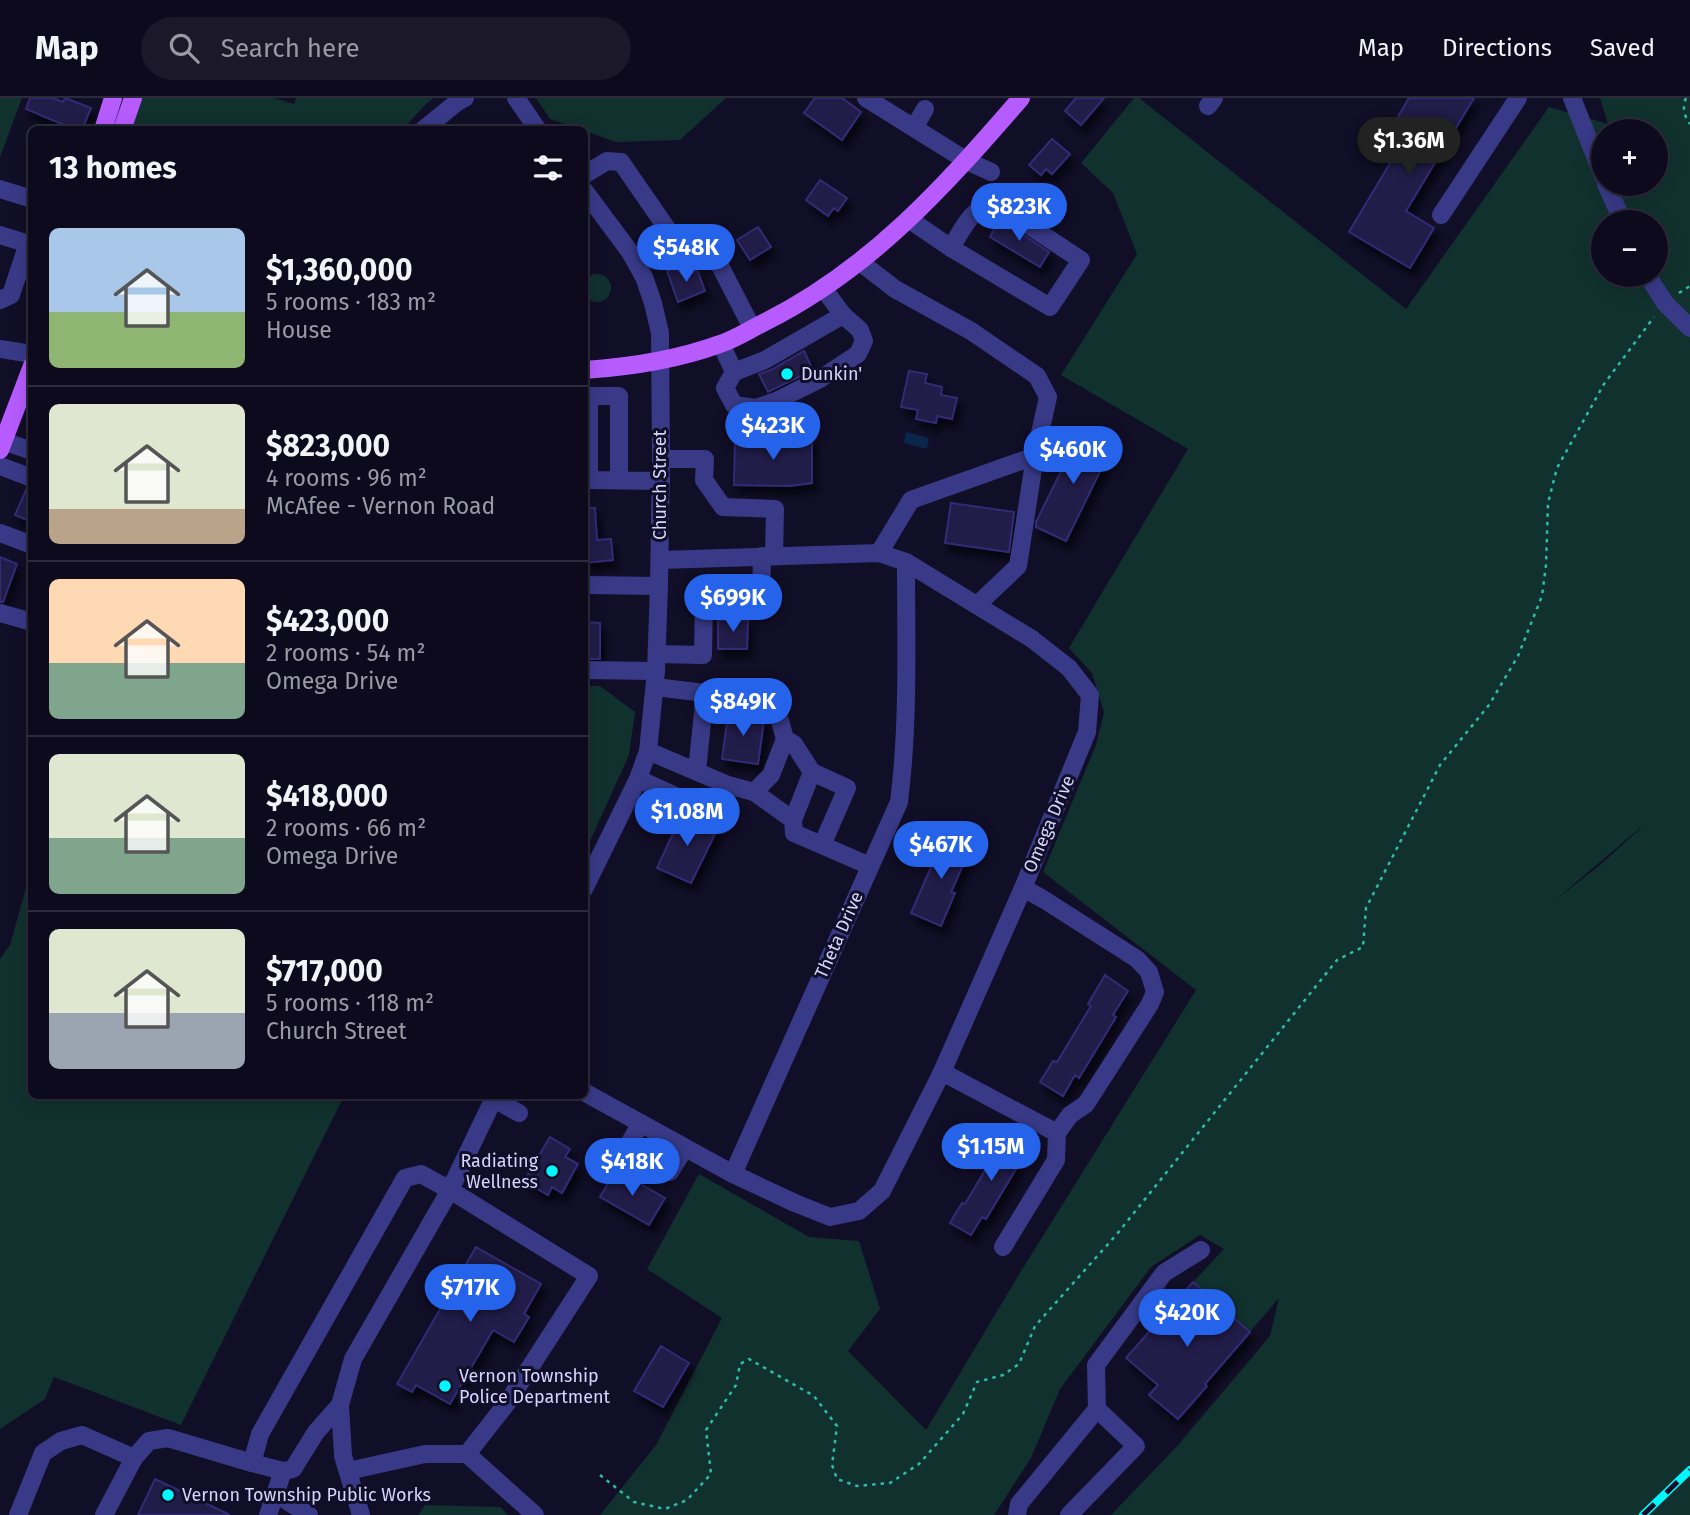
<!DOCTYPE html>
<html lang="en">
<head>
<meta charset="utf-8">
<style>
	:root { --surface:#0d0a1d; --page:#1b182a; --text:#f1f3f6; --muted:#9a9aa4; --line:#2d2b3b; --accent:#2563eb }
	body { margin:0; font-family:"Fira Sans",sans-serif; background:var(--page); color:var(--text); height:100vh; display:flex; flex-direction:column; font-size:26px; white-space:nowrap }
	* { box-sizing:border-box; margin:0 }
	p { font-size:23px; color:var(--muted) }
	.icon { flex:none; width:38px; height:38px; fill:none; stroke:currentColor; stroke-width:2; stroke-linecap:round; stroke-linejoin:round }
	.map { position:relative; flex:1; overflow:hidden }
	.side { position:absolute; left:28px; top:28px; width:560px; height:973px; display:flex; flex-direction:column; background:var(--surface); border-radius:10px; box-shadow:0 4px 18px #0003,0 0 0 2px var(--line) }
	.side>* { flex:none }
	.controls { position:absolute; left:1591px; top:21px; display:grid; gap:14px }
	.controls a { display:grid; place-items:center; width:77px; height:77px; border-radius:50%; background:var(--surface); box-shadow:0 4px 18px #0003,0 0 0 2px var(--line); font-size:35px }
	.price { position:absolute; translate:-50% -60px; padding:0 16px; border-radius:24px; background:var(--accent); color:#fff; font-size:23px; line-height:46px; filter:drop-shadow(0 2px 4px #0008) }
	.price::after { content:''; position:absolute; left:50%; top:42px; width:21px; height:16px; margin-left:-10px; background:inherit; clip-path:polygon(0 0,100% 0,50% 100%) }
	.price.active { background:#222; color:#fff }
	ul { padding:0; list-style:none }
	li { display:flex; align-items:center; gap:21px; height:175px; padding:0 21px }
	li+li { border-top:2px solid var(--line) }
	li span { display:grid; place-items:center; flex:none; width:196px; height:140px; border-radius:10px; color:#555 }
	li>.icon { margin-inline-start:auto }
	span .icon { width:84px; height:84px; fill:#fffc; stroke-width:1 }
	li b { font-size:30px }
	h2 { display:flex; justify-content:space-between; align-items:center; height:84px; padding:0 21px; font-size:30px }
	header { display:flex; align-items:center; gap:42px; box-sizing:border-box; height:98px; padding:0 35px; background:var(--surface); border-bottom:2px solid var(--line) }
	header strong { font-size:33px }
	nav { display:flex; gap:38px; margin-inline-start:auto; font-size:24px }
	.search { width:490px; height:63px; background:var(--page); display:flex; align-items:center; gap:18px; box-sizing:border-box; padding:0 24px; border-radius:38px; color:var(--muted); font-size:26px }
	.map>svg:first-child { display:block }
	.green { fill:#11312e; fill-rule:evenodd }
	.water { fill:#0a264a }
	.building { fill:#201a49; stroke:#342b76; stroke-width:2; filter:url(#shadow) }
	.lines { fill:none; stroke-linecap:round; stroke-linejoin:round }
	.path { stroke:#2bbdaa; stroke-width:2.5; stroke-dasharray:3.5 5; stroke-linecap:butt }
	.minor { stroke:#383a88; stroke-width:18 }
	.major { stroke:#b65cff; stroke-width:18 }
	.rail-casing { stroke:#01f7ff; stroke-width:8 }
	.rail { stroke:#110e27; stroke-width:5; stroke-dasharray:16; stroke-linecap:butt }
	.poi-dot { fill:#01f7ff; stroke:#110e27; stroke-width:2.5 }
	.labels { text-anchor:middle; stroke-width:6; stroke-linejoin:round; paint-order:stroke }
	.poi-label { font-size:18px; fill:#d7d5ff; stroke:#110e27; text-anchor:start }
	.street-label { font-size:18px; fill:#d7d5ff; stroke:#110e27 }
</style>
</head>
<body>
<header>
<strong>Map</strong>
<div class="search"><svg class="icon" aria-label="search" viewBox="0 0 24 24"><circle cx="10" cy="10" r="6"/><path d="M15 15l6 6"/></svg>Search here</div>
<nav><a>Map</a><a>Directions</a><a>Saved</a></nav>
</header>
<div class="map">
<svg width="1690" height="1417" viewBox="0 0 1690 1417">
	<defs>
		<filter id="shadow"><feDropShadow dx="4.5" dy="8" stdDeviation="3.5" flood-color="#0009"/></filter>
	</defs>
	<rect width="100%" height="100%" fill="#110e27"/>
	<g class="green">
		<polygon points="0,0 22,0 0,59"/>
		<polygon points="142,0 274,0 294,6 296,0 434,0 426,6 403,31 132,32"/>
		<polygon points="536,0 726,0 680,42 616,44 585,33 584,32 550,21"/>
		<path d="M1134,0h5l267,211 143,-202 59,17 -8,-26h90v1417h-579l68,-71 91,-108 9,-38 -29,34 -57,-50 31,-33 -24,-14 -49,32 -91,122 -29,69 -37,57h-394l56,-70 66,-127 -75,-49 52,-95 110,63 50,4 21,68 -32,42 78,79 92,-154 178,-286 -153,-118 53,-127 8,-33 -12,-39 -23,-25 119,-199 -127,-74 76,-121 -24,-61 -32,-30zM1603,33h53v53h-53zM1603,124h53v53h-53zM1641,730l-41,37 -46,36 86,-73z"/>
		<circle cx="597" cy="190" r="14"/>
		<polygon points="585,588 600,588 635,614 629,657 585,754"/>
		<polygon points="31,772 32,998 344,998 181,1327 54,1279 45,1301 0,1331 0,861 10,847"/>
		<polygon points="425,1407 500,1409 508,1417 418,1417"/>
	</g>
	<polygon class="water" points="906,334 929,340 927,351 904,345"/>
	<g class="building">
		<polygon points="30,0 52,0 63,4 65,0 91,10 82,32 76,32 26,11"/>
		<polygon points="815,0 842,0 861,14 842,42 804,15"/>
		<polygon points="1076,0 1104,0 1081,27 1065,13"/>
		<polygon points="1409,0 1474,0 1406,113 1434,130 1410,170 1349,134 1402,45 1388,36"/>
		<polygon points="1052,41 1070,56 1052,76 1046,71 1041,77 1029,67"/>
		<polygon points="820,82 847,100 838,113 834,110 828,118 806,102"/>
		<polygon points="999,122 1021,134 1025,138 1049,154 1040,169 990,139"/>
		<polygon points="758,129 771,149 750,162 737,142"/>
		<polygon points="676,170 680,175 685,177 692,176 697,171 705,193 678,204 667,173"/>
		<polygon points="804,253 813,272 768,294 759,276 771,272"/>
		<polygon points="909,273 927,276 925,285 942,289 941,297 957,300 952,321 937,318 936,325 916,321 918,312 901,309"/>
		<polygon points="1081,333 1112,349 1066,443 1036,429 1036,424"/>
		<polygon points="735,340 812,340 812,385 789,388 734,387"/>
		<polygon points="27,390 32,391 32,424 15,417"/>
		<polygon points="951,405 1014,414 1009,454 945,445"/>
		<polygon points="584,410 595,410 597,442 611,441 613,462 584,465"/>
		<polygon points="0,459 17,466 3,504 0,504"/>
		<polygon points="718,522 748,522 747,551 718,551"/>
		<polygon points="584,524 600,525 600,561 584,561"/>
		<polygon points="750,609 754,618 759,620 759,622 764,623 758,666 722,661 728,617 737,618 737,616 746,614"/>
		<polygon points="683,714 718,730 691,785 657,770"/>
		<polygon points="945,737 971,749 951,794 955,795 941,828 911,815"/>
		<polygon points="1105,877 1128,893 1113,917 1116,919 1079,980 1075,977 1063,998 1040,984 1053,963 1057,964 1091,908 1088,906"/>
		<polygon points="1006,1030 1028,1044 1013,1069 1016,1071 986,1121 982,1119 971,1137 950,1125 962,1105 965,1106 993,1059 990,1057"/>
		<polygon points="550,1039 570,1051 565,1059 578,1066 562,1095 552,1089 548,1097 524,1083"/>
		<polygon points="616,1072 665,1100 649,1127 600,1099"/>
		<polygon points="476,1149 541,1186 524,1216 529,1219 514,1244 493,1232 450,1306 416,1287 412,1294 397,1286"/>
		<polygon points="1193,1184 1250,1234 1205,1286 1207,1288 1178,1321 1149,1297 1158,1287 1126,1260"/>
		<polygon points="661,1248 689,1265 663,1309 634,1293"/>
		<polygon points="155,1381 230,1417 138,1417"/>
	</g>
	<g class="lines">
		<g class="path">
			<path d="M1686,0c-4,9 -2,18 4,26"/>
			<polyline points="1679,195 1690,188"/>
			<polyline points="600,1377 634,1404 665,1411 687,1402 711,1376 706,1332 736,1287 740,1266 749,1261 814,1298 837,1328 832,1367 837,1381 857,1388 890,1385 919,1366 963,1316 977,1284 1003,1277 1019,1266 1035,1228 1117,1136 1337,862 1363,849 1366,810 1440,667 1489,607 1518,558 1542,498 1546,467 1548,405 1557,370 1604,286 1654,219"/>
		</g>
		<g class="minor">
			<polyline points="516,0 538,32"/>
			<polyline points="866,0 967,63 991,74"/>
			<polyline points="1572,0 1603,78"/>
			<polyline points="1208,8 1214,0"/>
			<polyline points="914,30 925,11"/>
			<polyline points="423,32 456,5 465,0"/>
			<polyline points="584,77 607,63 621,64 677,145 687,166"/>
			<polyline points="1606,86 1623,124"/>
			<polyline points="0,91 32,101"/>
			<polyline points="584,92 630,154 644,179 653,205 660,235 661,361 659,488 656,573 648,653 638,681 584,791"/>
			<polyline points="1441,117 1518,0"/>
			<polyline points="910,122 951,150 1050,209 1081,162 1031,129"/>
			<polyline points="0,137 32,147"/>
			<path d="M951,150c12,-19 24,-51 51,-39 7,3 13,8 20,12"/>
			<polyline points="717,162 752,230"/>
			<polyline points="860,164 895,191 971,233 1037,278 1048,299 1035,358"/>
			<polyline points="1647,177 1665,205 1690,230"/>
			<polyline points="0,202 11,197 28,145"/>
			<polyline points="721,246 734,274 765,262 843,217 823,190"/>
			<polyline points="0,251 32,256"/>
			<polyline points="734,274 725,290 734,307 756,310 776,303 820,281 858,256 864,243 860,232 843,217"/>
			<polyline points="3,343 32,353"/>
			<polyline points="661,361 705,361 704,382 723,409 775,411 774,458"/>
			<polyline points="0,368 32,380"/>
			<polyline points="619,382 619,298 589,298 589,382 661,383"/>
			<polyline points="0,435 32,447"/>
			<polyline points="879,455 911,402 1035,358 1018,468 977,507"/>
			<polyline points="584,487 659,488"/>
			<polyline points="0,515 32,524"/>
			<polyline points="657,556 703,557 704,501 761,502 762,458"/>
			<polyline points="584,572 656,573"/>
			<polyline points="655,589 705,595 739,605"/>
			<polyline points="785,641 794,646 812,674 847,690 822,747"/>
			<polyline points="648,653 728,687 754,694 771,677 785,641 780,623 772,610 761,609"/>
			<polyline points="697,673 705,595"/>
			<polyline points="638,681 722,719"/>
			<polyline points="754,694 793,722 794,735 870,768"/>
			<polyline points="793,722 812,674"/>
			<polyline points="942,974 1057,1035 1070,1017 1086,1006 1150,906 1155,894 1149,874 1137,861 1043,801 1023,790"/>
			<polyline points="584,994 733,1076 795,1105 830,1119 859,1113 882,1093 942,974 1023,790 1087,634 1090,597 1069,570 1032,541 906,464 879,455 660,462"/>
			<polyline points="494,1001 519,1015"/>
			<polyline points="641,1025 627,1049 670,1074 685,1050"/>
			<path d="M733,1076l166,-372c10,-80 7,-160 7,-240"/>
			<polyline points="1003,1149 1056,1062 1057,1035"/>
			<polyline points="1097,1311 1096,1267 1164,1175 1201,1152"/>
			<polyline points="283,1373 252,1365 260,1336 405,1080 421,1076 450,1092 589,1178 507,1305 467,1356"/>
			<polyline points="283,1373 293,1371 316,1334 340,1307"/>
			<polyline points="348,1373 425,1356 467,1356 535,1417"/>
			<polyline points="276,1396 309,1417"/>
			<polyline points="18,1417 43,1355 61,1343 82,1337 134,1360"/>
			<polyline points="104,1417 134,1360 149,1343 168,1340 252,1365"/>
			<polyline points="268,1417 283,1373"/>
			<polyline points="361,1417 343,1358 340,1307 353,1261 450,1092 495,998"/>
			<polyline points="1017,1417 1019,1406 1097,1311 1136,1348 1069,1417"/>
		</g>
		<g class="major">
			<polyline points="103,32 113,0"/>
			<polyline points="122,32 133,0"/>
			<path d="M584,272c46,-3 92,-10 136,-26 15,-5 29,-14 43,-21 107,-53 181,-136 258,-225"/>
			<polyline points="0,352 32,268"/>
		</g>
		<defs>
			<polyline id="rail" points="1643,1417 1690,1372"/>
		</defs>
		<use href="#rail" class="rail-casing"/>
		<use href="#rail" class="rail"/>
	</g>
	<g class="poi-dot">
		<circle cx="787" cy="276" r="7"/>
		<circle cx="552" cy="1073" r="7"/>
		<circle cx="445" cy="1288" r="7"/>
		<circle cx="168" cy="1397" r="7"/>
	</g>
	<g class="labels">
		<g class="poi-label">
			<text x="801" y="282">Dunkin'</text>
			<text x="538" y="1069" text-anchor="end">Radiating<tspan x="538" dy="21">Wellness</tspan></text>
			<text x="459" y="1284">Vernon Township<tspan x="459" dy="21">Police Department</tspan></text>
			<text x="182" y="1403">Vernon Township Public Works</text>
		</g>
		<g class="street-label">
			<text transform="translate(660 387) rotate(-90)" y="6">Church Street</text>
			<text transform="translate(1049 726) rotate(-67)" y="6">Omega Drive</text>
			<text transform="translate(839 837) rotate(-66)" y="6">Theta Drive</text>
		</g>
	</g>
</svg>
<div class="controls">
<a>+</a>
<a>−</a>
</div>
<b class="price active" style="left:1409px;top:79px">$1.36M</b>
<b class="price" style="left:1019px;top:145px">$823K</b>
<b class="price" style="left:686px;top:186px">$548K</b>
<b class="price" style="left:773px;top:364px">$423K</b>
<b class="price" style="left:1073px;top:388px">$460K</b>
<b class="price" style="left:733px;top:536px">$699K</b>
<b class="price" style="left:743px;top:640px">$849K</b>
<b class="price" style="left:687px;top:750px">$1.08M</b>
<b class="price" style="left:941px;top:783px">$467K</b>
<b class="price" style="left:991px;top:1085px">$1.15M</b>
<b class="price" style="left:632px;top:1100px">$418K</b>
<b class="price" style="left:470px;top:1226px">$717K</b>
<b class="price" style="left:1187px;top:1251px">$420K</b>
<section class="side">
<h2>13 homes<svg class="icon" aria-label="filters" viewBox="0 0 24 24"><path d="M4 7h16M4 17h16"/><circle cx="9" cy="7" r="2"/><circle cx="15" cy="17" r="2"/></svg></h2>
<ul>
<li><span style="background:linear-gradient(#a9c7e8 60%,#8fb573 0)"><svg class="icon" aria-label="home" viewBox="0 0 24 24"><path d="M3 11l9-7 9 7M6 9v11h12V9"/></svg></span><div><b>$1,360,000</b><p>5 rooms · 183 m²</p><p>House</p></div></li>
<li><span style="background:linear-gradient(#dfe7d0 75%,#b9a48a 0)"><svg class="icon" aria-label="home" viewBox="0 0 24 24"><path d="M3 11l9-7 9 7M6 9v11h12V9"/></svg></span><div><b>$823,000</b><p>4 rooms · 96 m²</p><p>McAfee - Vernon Road</p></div></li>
<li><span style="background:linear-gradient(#ffd9b3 60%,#7fa58c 0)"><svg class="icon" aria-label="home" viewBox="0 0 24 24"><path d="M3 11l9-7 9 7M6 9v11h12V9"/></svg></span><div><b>$423,000</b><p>2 rooms · 54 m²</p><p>Omega Drive</p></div></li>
<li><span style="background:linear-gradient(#dfe7d0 60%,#7fa58c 0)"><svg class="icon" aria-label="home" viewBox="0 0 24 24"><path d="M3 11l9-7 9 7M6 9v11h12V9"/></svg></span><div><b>$418,000</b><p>2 rooms · 66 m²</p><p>Omega Drive</p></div></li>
<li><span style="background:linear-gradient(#dfe7d0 60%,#9aa5b1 0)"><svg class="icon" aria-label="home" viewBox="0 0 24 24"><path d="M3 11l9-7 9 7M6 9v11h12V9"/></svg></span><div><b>$717,000</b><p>5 rooms · 118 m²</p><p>Church Street</p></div></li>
</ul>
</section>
</div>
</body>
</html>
